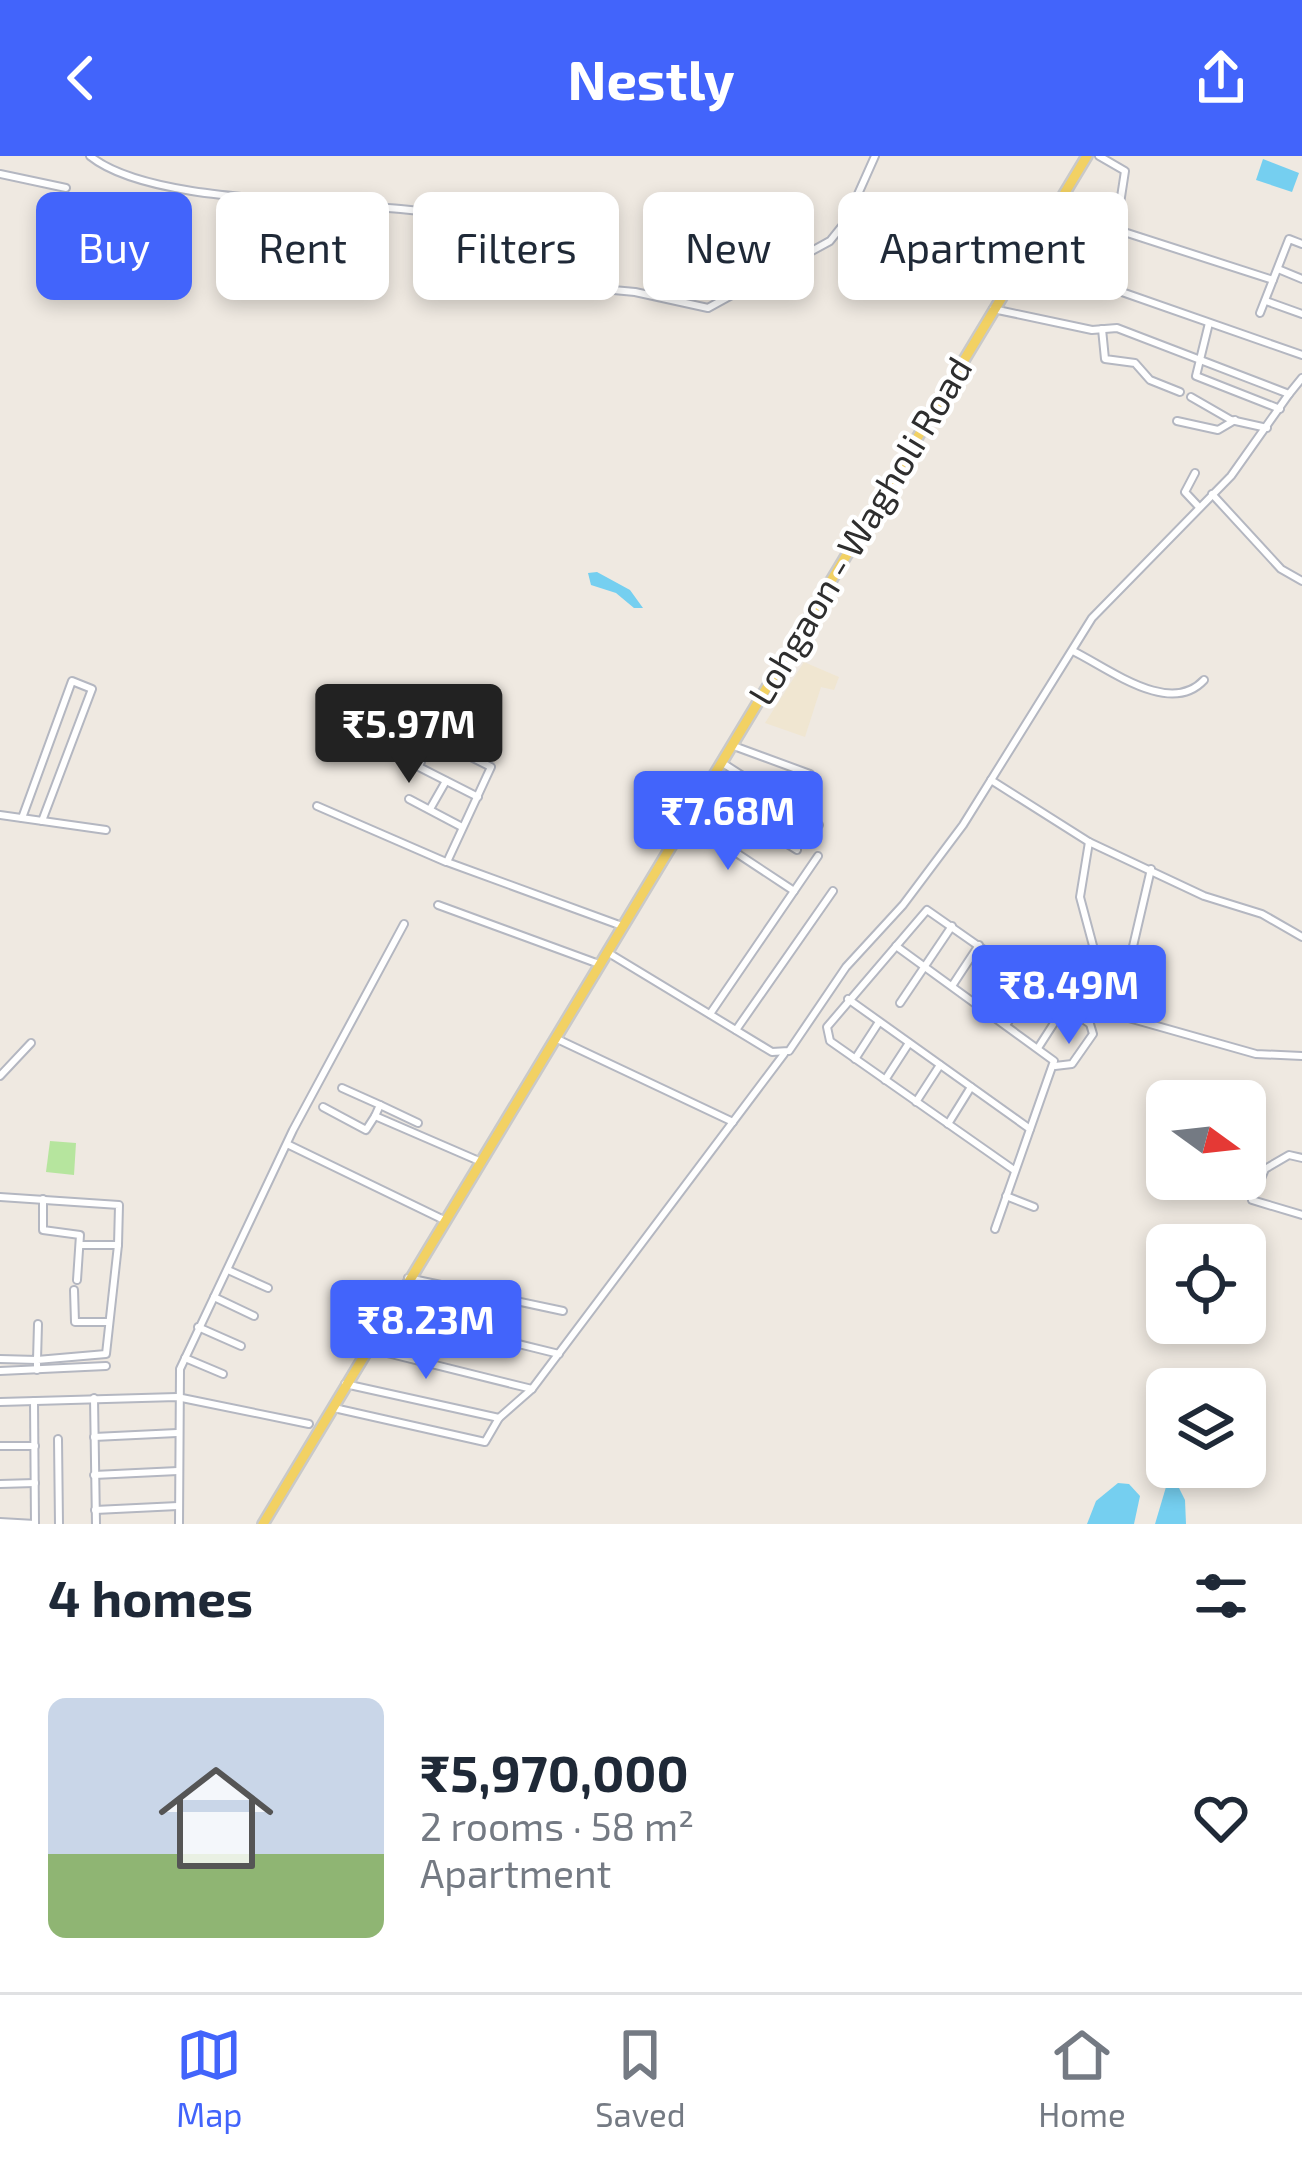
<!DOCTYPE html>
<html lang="en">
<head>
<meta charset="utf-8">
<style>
	:root { --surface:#fff; --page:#f2f2f3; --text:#1f2937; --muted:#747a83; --line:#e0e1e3; --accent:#4264fb }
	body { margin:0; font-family:"Exo 2",sans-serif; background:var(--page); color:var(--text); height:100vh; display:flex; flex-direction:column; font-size:45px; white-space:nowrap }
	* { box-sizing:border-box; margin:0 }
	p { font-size:39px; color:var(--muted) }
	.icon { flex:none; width:66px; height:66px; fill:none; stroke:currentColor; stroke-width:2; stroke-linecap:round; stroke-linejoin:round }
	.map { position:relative; height:1368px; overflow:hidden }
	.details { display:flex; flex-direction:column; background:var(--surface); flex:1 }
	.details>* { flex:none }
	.top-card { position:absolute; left:36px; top:36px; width:1230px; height:108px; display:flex; gap:24px }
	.needle { width:78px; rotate:105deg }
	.buttons { position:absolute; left:1146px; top:924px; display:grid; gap:24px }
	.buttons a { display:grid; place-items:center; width:120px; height:120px; border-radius:18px; background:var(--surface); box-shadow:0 6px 18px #0003; font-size:60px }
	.price { position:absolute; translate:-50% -102px; padding:0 27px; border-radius:12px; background:var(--accent); color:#fff; font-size:39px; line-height:78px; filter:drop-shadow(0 3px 6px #0008) }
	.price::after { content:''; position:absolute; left:50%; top:72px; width:36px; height:27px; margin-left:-18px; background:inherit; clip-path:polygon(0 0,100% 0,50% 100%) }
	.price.selected { background:#222; color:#fff }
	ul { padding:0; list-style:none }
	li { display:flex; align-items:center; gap:36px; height:300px; padding:0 48px }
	li span { display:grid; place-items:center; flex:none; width:336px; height:240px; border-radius:18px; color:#555 }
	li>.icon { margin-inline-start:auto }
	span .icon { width:144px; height:144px; fill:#fffc; stroke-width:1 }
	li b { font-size:51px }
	h2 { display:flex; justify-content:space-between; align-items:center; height:144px; padding:0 48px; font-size:51px }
	.chip { padding:0 42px; border-radius:18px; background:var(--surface); box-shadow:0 6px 18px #0003; font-size:42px; line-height:108px }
	.chip.selected { background:var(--accent); color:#fff }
	header { display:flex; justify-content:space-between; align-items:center; height:156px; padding:0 48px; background:var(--accent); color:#fff; font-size:54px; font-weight:700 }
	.menu { display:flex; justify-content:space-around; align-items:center; height:168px; border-top:3px solid var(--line); background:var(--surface); font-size:33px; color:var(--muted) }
	.menu a { display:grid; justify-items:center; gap:6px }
	.menu .selected { color:var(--accent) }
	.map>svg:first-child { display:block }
	.education { fill:#f0e6d1 }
	.green { fill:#b6e59e }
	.water { fill:#75cff0 }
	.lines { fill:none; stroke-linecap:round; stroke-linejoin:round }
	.minor-casing { stroke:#b4b7c1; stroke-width:10 }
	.primary-casing { stroke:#c9c9c9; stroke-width:14 }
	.minor { stroke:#fff; stroke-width:6 }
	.primary { stroke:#f2d163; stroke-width:9 }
	.labels { text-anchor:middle; stroke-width:9; stroke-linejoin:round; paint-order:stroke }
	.street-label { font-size:36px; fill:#2e2e2e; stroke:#fff }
</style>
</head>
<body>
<header><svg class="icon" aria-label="back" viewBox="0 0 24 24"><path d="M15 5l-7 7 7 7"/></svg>Nestly<svg class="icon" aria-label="share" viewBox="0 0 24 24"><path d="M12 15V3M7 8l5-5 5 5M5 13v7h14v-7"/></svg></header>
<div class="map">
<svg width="1302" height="1368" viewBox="0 0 1302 1368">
	<rect width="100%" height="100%" fill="#efe9e1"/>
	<polygon class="education" points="804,506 839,521 834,534 821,531 805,581 765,567"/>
	<polygon class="green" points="50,985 76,987 74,1019 46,1016"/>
	<g class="water">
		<polygon points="1263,3 1299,17 1292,36 1256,24"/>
		<polygon points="597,416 630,434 643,452 634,452 616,437 591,429 588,417"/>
		<polygon points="1118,1327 1129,1328 1140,1340 1134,1368 1087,1368 1096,1345"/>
		<polygon points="1177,1328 1185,1344 1186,1368 1155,1368 1166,1331"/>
	</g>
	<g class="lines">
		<defs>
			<g id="minor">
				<path d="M90,0c67,54 275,41 368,61l36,62 141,13 73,16 122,-67 16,-20 29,-65"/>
				<polyline points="1099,0 1125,15 1117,67 1121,75 1273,124"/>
				<polyline points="0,18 66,32"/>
				<polyline points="1278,113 1302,123"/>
				<polyline points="1119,135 1302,199"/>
				<polyline points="1266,145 1302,158"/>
				<polyline points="1260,157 1289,83 1302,88"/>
				<polyline points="1209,167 1196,220 1280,253"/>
				<polyline points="1102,173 1105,203 1135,207 1150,224 1180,236"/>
				<polyline points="1289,238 1302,222"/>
				<polyline points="1191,241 1231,264 1267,272"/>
				<polyline points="1177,265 1218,274 1235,264"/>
				<polyline points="1195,317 1185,336 1199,351"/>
				<polyline points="1212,338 1281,413 1302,425"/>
				<path d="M1073,495c35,17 97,66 131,29"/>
				<polyline points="397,564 491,611 447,706 622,770"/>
				<polyline points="430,580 419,611 478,641"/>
				<polyline points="731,589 810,618"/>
				<polyline points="721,606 819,669"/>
				<polyline points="991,624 1089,686 1204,740 1262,758 1302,781"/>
				<polyline points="703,635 797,694"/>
				<polyline points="409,643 462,671"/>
				<polyline points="317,650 446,706"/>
				<polyline points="430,653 446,625"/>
				<polyline points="0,659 106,674"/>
				<polyline points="22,662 72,525 92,533 42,665"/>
				<polyline points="688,665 794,735"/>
				<polyline points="1089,686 1080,741 1111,857 1256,898 1302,900"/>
				<polyline points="438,749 599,808"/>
				<polyline points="896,790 1054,905 995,1073"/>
				<polyline points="607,796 772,896 789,895 846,811 903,749 963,669 1092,462 1231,320 1289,238 1117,172 1092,174 993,153"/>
				<polyline points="1124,829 1151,713"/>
				<polyline points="952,830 979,789"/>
				<polyline points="848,843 1030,973"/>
				<polyline points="900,847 952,770"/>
				<polyline points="978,849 1006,808"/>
				<polyline points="710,858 818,700"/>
				<polyline points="1006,869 1034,828"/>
				<polyline points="736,874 833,735"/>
				<polyline points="555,882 733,966"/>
				<polyline points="1038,892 1065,850"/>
				<polyline points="855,903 879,866"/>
				<polyline points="0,920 31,887"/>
				<polyline points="885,924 909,887"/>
				<polyline points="342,932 380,949 375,960 479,1005"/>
				<polyline points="916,946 940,909"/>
				<polyline points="380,949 418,967"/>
				<polyline points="323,951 366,974 375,960"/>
				<polyline points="948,968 971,931"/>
				<polyline points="287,988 444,1064"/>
				<polyline points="1302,1002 1289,999 1265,1013 1252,1044 1302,1059"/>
				<polyline points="1014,1014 830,885 827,871 927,754 1090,868 1093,878 1072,908 1055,910"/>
				<polyline points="1006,1040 1034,1051"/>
				<polyline points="0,1041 119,1049 118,1089 80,1089"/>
				<polyline points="43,1043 43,1074 80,1079 77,1124"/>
				<polyline points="228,1114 268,1132"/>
				<polyline points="408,1122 563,1155"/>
				<polyline points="74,1134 75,1166 109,1166"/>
				<polyline points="214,1141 254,1160"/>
				<polyline points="388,1156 559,1198"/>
				<polyline points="198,1171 241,1190"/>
				<polyline points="367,1192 532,1233"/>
				<polyline points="185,1202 223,1218"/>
				<polyline points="0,1203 37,1204 38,1168"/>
				<polyline points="37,1214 37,1204 106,1198 118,1089"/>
				<polyline points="0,1215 106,1210"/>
				<polyline points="345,1228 499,1262"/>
				<polyline points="94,1242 96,1368"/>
				<polyline points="34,1245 35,1368"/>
				<polyline points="0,1246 177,1241 309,1268"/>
				<polyline points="334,1252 485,1286 499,1262 532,1233 784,898"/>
				<polyline points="94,1281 177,1277"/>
				<polyline points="58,1283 59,1368"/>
				<polyline points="0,1290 35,1290"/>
				<polyline points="94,1319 178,1315"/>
				<polyline points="0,1328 35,1327"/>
				<polyline points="95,1354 178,1350"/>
				<polyline points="0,1366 35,1368"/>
				<polyline points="179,1368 180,1213 293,974 404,768"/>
			</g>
			<polyline id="primary" points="263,1368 1087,0"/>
		</defs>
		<use href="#minor" class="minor-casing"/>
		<use href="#primary" class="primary-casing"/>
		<use href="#minor" class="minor"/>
		<use href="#primary" class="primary"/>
	</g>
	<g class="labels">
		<g class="street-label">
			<text transform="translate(860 375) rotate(-59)" y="13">Lohgaon - Wagholi Road</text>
		</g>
	</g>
</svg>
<div class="buttons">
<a><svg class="needle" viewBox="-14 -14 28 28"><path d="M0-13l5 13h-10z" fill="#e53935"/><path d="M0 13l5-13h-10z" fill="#747a83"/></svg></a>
<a><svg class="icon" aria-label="locate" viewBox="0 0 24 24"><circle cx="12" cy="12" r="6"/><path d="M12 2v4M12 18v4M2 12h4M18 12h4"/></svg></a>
<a><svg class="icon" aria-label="layers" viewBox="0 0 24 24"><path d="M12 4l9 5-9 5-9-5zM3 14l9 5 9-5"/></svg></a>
</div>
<b class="price selected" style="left:409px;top:630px">₹5.97M</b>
<b class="price" style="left:728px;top:717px">₹7.68M</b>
<b class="price" style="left:1069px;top:891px">₹8.49M</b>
<b class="price" style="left:426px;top:1226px">₹8.23M</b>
<div class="top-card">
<a class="chip selected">Buy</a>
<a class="chip">Rent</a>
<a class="chip">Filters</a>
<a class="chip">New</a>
<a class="chip">Apartment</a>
</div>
</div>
<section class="details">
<h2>4 homes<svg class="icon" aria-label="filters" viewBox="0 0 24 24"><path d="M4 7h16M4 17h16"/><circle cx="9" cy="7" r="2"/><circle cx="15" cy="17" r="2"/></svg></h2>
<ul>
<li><span style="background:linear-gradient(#c9d6e8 65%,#8fb573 0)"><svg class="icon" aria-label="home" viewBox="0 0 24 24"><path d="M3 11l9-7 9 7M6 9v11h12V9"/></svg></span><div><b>₹5,970,000</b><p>2 rooms · 58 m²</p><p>Apartment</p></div><svg class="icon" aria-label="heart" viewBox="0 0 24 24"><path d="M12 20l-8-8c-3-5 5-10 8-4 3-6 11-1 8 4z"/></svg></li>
</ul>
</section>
<nav class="menu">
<a class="selected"><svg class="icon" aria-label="map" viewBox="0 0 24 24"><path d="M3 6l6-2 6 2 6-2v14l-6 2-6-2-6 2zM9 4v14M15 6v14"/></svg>Map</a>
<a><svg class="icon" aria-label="saved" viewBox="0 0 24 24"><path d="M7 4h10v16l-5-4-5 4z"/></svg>Saved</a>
<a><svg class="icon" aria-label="home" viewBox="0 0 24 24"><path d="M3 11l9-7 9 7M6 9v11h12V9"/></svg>Home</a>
</nav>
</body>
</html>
